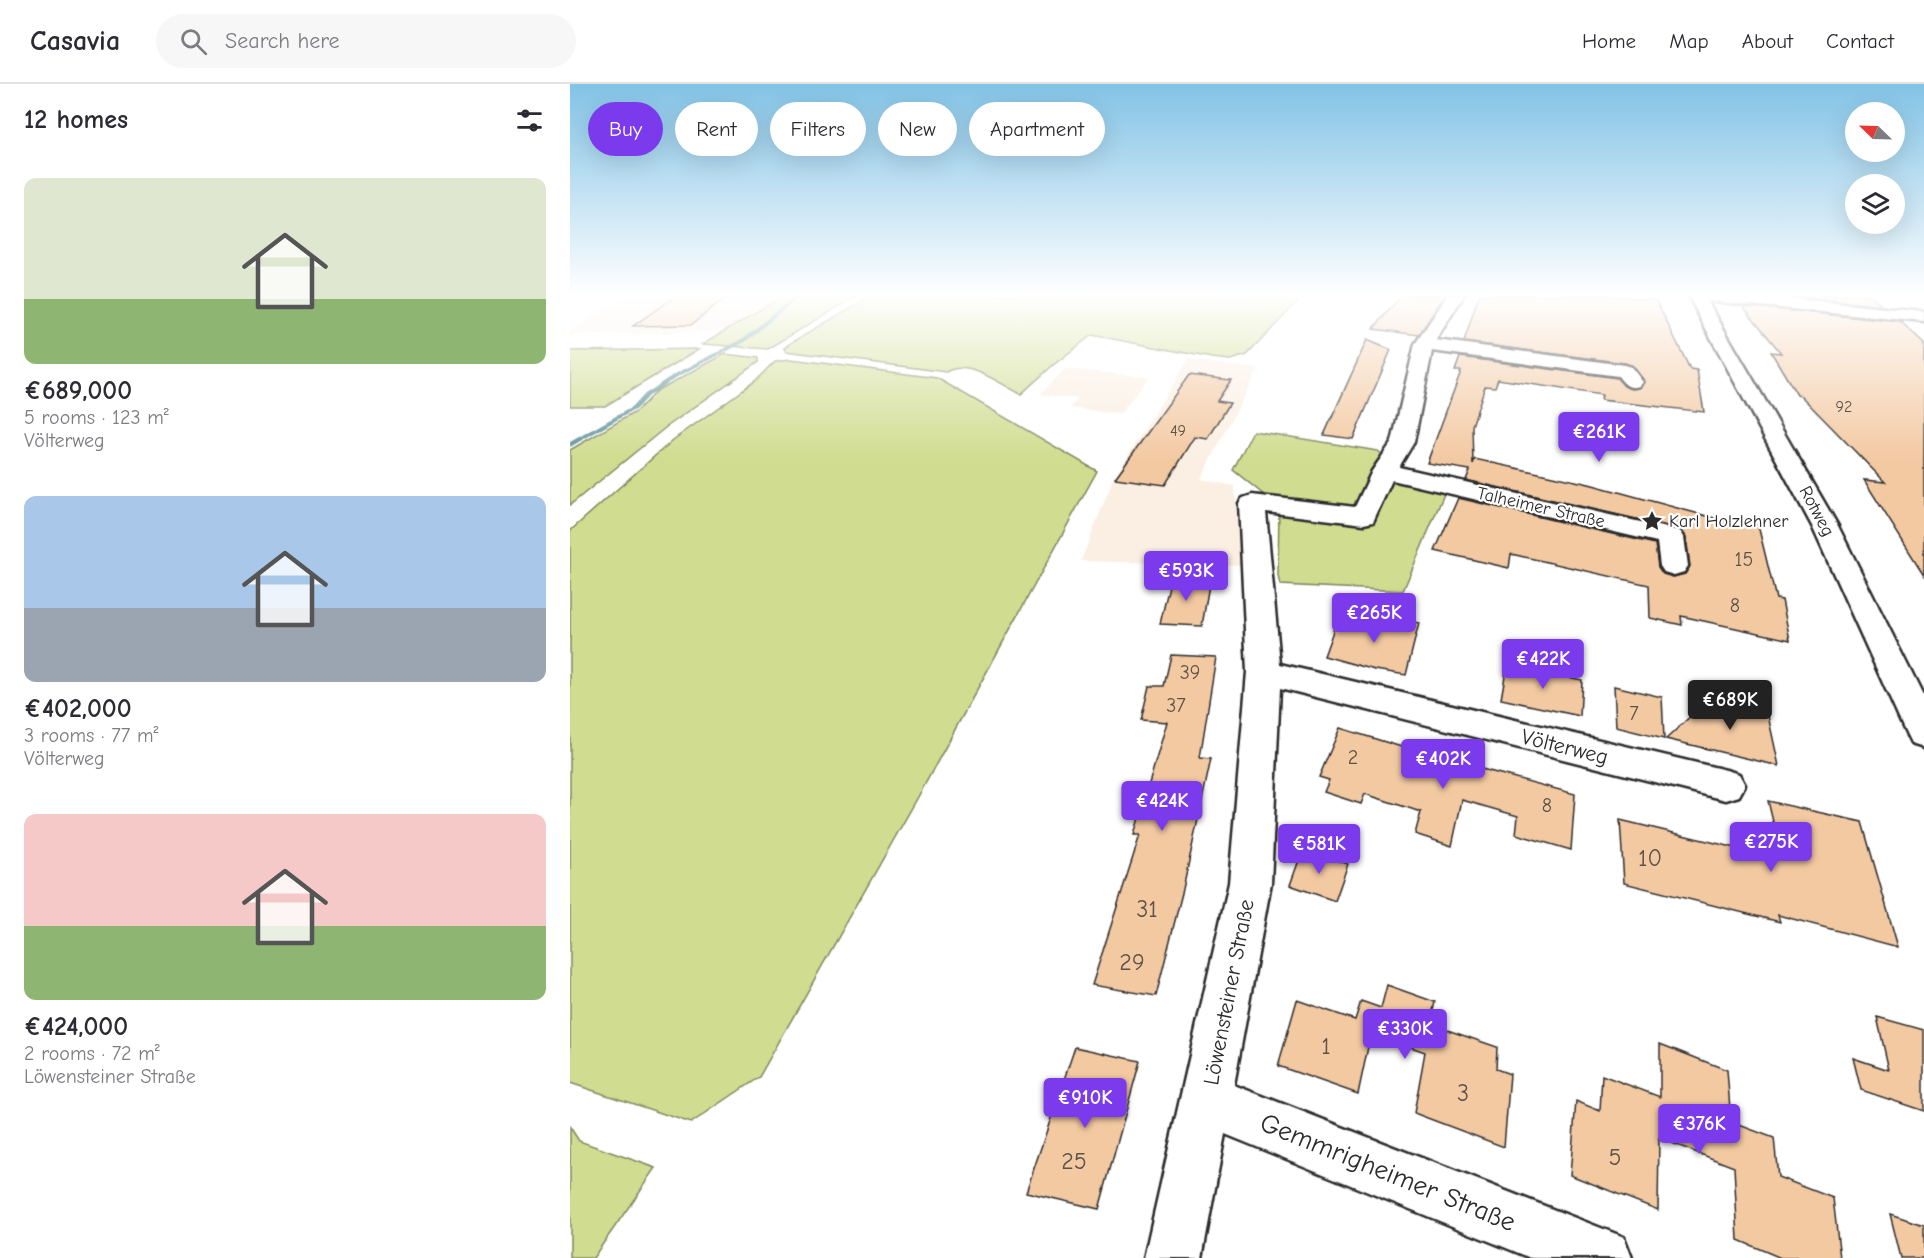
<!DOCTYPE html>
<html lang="en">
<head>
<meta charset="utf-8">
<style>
	:root { --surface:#fff; --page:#f7f7f7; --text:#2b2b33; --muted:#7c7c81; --line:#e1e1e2; --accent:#7c3aed }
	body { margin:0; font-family:"Comic Neue",sans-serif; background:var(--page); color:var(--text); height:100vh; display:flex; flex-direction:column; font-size:22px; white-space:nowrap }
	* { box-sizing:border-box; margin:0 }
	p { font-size:20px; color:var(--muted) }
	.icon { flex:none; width:33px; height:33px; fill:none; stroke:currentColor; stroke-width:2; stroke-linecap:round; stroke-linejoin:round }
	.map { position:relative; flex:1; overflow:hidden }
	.side { display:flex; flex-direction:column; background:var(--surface); width:570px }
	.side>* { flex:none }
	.guide { position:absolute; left:18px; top:18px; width:570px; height:54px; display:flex; gap:12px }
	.needle { width:39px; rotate:293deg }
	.buttons { position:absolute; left:1275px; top:18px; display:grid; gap:12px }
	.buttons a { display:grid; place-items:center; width:60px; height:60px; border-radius:50%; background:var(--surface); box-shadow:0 6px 24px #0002; font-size:30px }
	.price { position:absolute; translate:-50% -51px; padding:0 14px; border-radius:6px; background:var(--accent); color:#fff; font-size:20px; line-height:39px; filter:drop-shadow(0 2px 3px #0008) }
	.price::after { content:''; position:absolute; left:50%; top:36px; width:18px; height:14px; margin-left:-9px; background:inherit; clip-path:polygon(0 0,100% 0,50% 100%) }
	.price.selected { background:#222; color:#fff }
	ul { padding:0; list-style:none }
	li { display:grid; align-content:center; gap:12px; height:318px; padding:0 24px }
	li span { display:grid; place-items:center; height:186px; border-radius:12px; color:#555 }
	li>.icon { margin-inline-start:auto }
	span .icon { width:108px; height:108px; fill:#fffc; stroke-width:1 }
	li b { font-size:26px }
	h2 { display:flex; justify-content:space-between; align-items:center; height:72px; padding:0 24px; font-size:26px }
	.pill { padding:0 21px; border-radius:27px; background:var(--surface); box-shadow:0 6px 24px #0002; font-size:21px; line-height:54px }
	.pill.selected { background:var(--accent); color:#fff }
	header { display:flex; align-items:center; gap:36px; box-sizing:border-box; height:84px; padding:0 30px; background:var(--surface); border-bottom:2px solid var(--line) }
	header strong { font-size:28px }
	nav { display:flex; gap:33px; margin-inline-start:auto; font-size:21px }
	.search { width:420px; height:54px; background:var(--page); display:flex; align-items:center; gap:15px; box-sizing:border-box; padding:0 21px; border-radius:33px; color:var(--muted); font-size:22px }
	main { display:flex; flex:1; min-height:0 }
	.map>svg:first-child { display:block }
	.built { fill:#fbefe3 }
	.green { fill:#d0dc8f; stroke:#7e845d; stroke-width:1.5 }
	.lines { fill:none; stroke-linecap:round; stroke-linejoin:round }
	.stream { fill:#64949a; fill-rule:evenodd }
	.building { fill:#f3c9a2; stroke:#2b2b2b; stroke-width:1.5 }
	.street-casing { stroke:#2b2b2b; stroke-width:5 }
	.secondary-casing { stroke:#2b2b2b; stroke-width:5 }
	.street { fill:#fff; fill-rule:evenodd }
	.secondary { fill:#fff; fill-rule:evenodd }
	.labels { text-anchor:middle; stroke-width:4.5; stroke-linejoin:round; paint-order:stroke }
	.far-number-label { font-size:16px; fill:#5d5249 }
	.far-street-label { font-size:18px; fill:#2b2b2b; stroke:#fff }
	.far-poi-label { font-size:18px; fill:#2b2b2b; stroke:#fff; text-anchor:start }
	.number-label { font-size:20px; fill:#5d5249 }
	.street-label { font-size:22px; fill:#2b2b2b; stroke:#fff }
	.near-number-label { font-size:24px; fill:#5d5249 }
	.near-street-label { font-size:27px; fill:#2b2b2b; stroke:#fff }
</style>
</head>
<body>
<header>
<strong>Casavia</strong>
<div class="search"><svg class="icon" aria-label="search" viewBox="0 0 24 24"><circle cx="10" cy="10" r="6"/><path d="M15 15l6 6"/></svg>Search here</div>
<nav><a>Home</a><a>Map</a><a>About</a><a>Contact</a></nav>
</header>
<main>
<section class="side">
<h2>12 homes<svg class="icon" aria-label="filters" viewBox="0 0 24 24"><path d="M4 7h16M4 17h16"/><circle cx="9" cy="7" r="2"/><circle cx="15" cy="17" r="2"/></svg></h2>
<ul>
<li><span style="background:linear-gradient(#dfe7d0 65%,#8fb573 0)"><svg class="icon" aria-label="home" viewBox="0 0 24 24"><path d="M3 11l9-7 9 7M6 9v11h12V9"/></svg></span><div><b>€689,000</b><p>5 rooms · 123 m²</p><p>Völterweg</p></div></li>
<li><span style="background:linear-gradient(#a9c7e8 60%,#9aa5b1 0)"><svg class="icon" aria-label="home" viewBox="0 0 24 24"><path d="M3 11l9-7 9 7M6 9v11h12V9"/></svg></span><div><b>€402,000</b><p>3 rooms · 77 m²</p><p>Völterweg</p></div></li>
<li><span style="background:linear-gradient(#f6c9c9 60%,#8fb573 0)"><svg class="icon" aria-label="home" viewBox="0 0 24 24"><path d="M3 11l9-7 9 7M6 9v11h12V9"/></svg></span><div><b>€424,000</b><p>2 rooms · 72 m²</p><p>Löwensteiner Straße</p></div></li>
</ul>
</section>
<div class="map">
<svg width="1354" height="1174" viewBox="0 0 1354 1174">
	<rect width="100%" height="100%" fill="#fff"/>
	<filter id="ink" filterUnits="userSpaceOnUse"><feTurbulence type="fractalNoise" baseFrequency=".0167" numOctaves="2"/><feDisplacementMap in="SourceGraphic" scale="12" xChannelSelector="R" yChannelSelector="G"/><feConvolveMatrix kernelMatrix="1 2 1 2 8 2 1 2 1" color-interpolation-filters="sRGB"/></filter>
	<g filter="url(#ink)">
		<g class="built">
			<polygon points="56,211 211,211 154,247 0,252 0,247"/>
			<polygon points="618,276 688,285 631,395 665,402 670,481 511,477 543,395"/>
			<polygon points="495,285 579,293 550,330 500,324 508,315 470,310"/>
		</g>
		<g class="green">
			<polygon points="214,211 288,211 198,265 133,260"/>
			<path d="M302,211h432l-57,60 -17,5 -18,-2 -120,-23 -40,31 -31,28c-21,-10 -53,-35 -75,-22l-160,-21 -1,-3 6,-5z"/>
			<polygon points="129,265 35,322 0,322 0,267"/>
			<polygon points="155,270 188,274 188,278 95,344 0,421 0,366 67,327 86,307"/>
			<polygon points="221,275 367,294 527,387 348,713 189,993 121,1039 0,999 0,447 103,356 185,297 205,277"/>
			<polygon points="683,347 808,367 846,398 874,410 833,507 710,501 708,492 709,423 663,386"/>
			<polygon points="0,1043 9,1057 86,1084 23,1174 0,1174"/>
		</g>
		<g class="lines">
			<polygon class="stream" points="226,211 232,211 175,258 107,293 78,312 66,325 0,363 0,358 62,323 74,310 103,291 171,256"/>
		</g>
		<g class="building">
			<polygon points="107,211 160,211 121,241 63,242"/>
			<polygon points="832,211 875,211 849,251 803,245"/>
			<polygon points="909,211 1033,211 1086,216 1120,285 1127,286 1134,328 1031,316 1032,311 928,295 925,303 915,302 902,342 903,380 905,375 1019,400 1144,434 1188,441 1206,515 1212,516 1220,556 1111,532 1112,541 1080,534 1079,501 941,470 939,484 865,467 888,414 1085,460 1088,483 1093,490 1103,493 1115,490 1120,482 1116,453 1110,445 896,396 900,386 857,379 891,287 885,287 890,273 1047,294 1054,302 1062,305 1070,304 1075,298 1063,282 1055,279 894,258"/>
			<polygon points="1211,211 1301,211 1312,222"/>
			<polygon points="1173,222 1330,238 1354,260 1354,491 1294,396 1315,398 1231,312 1227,311 1201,268 1211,269"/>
			<polygon points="797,256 821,266 783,355 754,351"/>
			<polygon points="619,291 661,296 647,317 660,319 638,355 625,353 595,401 545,394"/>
			<polygon points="601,493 640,495 632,542 590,540"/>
			<polygon points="768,533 817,543 820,533 849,539 836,591 805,586 754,572"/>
			<polygon points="601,571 646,573 630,674 641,675 613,805 586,912 522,901 570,751 564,751 597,638 571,636 579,602 594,602"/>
			<polygon points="937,580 1012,596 1010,632 931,615"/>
			<polygon points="1044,602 1092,613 1094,655 1046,643"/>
			<polygon points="1139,615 1197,627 1209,682 1096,655"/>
			<polygon points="770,644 903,685 904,683 1005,710 1001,766 946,750 948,732 892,716 882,762 845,750 851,728 795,710 791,720 754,708 759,696 749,693"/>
			<polygon points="1198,717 1292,738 1328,863 1208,831 1210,838 1054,799 1050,736 1212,775"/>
			<polygon points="733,765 778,780 765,817 720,801"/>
			<polygon points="817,901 865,918 860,940 927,963 926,985 940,990 934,1063 844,1029 855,968 801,949 788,1010 708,982 727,916 785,936 791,917 811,924"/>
			<polygon points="1307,933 1354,946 1354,1027 1291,1006 1283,974 1319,986"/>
			<polygon points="1090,960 1157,986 1161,1038 1204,1054 1208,1093 1263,1114 1270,1174 1211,1174 1168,1156 1164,1083 1089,1054 1088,1126 1000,1091 1006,1017 1030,1027 1032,991 1090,1013"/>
			<polygon points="505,963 570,977 529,1125 456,1108"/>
			<polygon points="1320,1130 1354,1141 1354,1174 1331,1174"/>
		</g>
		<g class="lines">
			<defs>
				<g id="street">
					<path d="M878,211h16l-28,45 188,25 7,2 12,15 -3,4c-12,3 -15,-1 -22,-10l-186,-25 -18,91 -15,25 281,64 4,6 4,29 -4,6 -10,3 -10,-3 -4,-6 -3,-24 -265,-62 -19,42 -9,2 -98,-12 14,152 446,106 13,4 6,11 -6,11 -13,4 -446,-112 -9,195 -37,202 390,152 8,21h-101l-306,-124 -23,124h-58l85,-375 18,-211 -8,-169 4,-5 9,-3 103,12 17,-36 20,-29 23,-98z"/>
					<polygon points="1123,211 1185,211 1354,228 1354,238 1131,216"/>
				</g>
				<polygon id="secondary" points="1118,211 1134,211 1268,442 1354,614 1354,664 1341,660 1336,650 1242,442"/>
			</defs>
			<use href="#street" class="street-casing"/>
			<use href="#secondary" class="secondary-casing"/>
			<use href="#street" class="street"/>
			<use href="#secondary" class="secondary"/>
		</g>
	</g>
	<linearGradient id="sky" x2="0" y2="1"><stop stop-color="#82c3e6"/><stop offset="0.56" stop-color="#fff"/><stop offset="1" stop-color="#fff" stop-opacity="0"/></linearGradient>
	<rect width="1354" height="376" fill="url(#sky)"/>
	<defs>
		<symbol id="sight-bare" viewBox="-9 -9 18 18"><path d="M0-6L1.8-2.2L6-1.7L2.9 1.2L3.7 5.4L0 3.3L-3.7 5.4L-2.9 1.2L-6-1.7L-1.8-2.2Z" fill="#2b2b2b" stroke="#fff" stroke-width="2.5" paint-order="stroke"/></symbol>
	</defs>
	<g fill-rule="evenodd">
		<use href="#sight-bare" x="1067" y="422" width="30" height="30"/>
	</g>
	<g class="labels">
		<g class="far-number-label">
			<text x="1274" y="328">92</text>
			<text x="608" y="352">49</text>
		</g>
		<g class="far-street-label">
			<text transform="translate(971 423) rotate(13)" y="6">Talheimer Straße</text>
			<text transform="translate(1247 427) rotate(62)" y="6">Rotweg</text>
		</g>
		<g class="far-poi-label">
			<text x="1099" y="443">Karl Holzlehner</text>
		</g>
		<g class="number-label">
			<text x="1174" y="482">15</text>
			<text x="1165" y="528">8</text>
			<text x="620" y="595">39</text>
			<text x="606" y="628">37</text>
			<text x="1064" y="636">7</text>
			<text x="783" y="680">2</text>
			<text x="977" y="728">8</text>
		</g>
		<g class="street-label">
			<text transform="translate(995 662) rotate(14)" y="8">Völterweg</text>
			<text transform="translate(658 908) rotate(-79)" y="8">Löwensteiner Straße</text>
		</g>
		<g class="near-number-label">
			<text x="1080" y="782">10</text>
			<text x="577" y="833">31</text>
			<text x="562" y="886">29</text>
			<text x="756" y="970">1</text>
			<text x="893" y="1017">3</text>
			<text x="1045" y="1081">5</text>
			<text x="504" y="1085">25</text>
		</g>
		<g class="near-street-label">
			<text transform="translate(818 1088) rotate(22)" y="9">Gemmrigheimer Straße</text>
		</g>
	</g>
</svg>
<div class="buttons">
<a><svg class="needle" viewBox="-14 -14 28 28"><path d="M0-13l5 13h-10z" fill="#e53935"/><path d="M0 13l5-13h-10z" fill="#7c7c81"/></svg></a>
<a><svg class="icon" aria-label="layers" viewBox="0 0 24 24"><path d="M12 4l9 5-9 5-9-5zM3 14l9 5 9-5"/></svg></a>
</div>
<b class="price" style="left:1029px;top:379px">€261K</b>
<b class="price" style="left:616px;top:518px">€593K</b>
<b class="price" style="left:804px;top:560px">€265K</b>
<b class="price" style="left:973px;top:606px">€422K</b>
<b class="price selected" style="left:1160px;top:647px">€689K</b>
<b class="price" style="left:873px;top:706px">€402K</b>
<b class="price" style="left:592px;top:748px">€424K</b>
<b class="price" style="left:1201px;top:789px">€275K</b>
<b class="price" style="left:749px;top:791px">€581K</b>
<b class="price" style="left:835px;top:976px">€330K</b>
<b class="price" style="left:515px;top:1045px">€910K</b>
<b class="price" style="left:1129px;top:1071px">€376K</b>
<div class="guide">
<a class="pill selected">Buy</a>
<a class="pill">Rent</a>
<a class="pill">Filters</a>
<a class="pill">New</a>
<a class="pill">Apartment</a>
</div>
</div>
</main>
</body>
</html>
